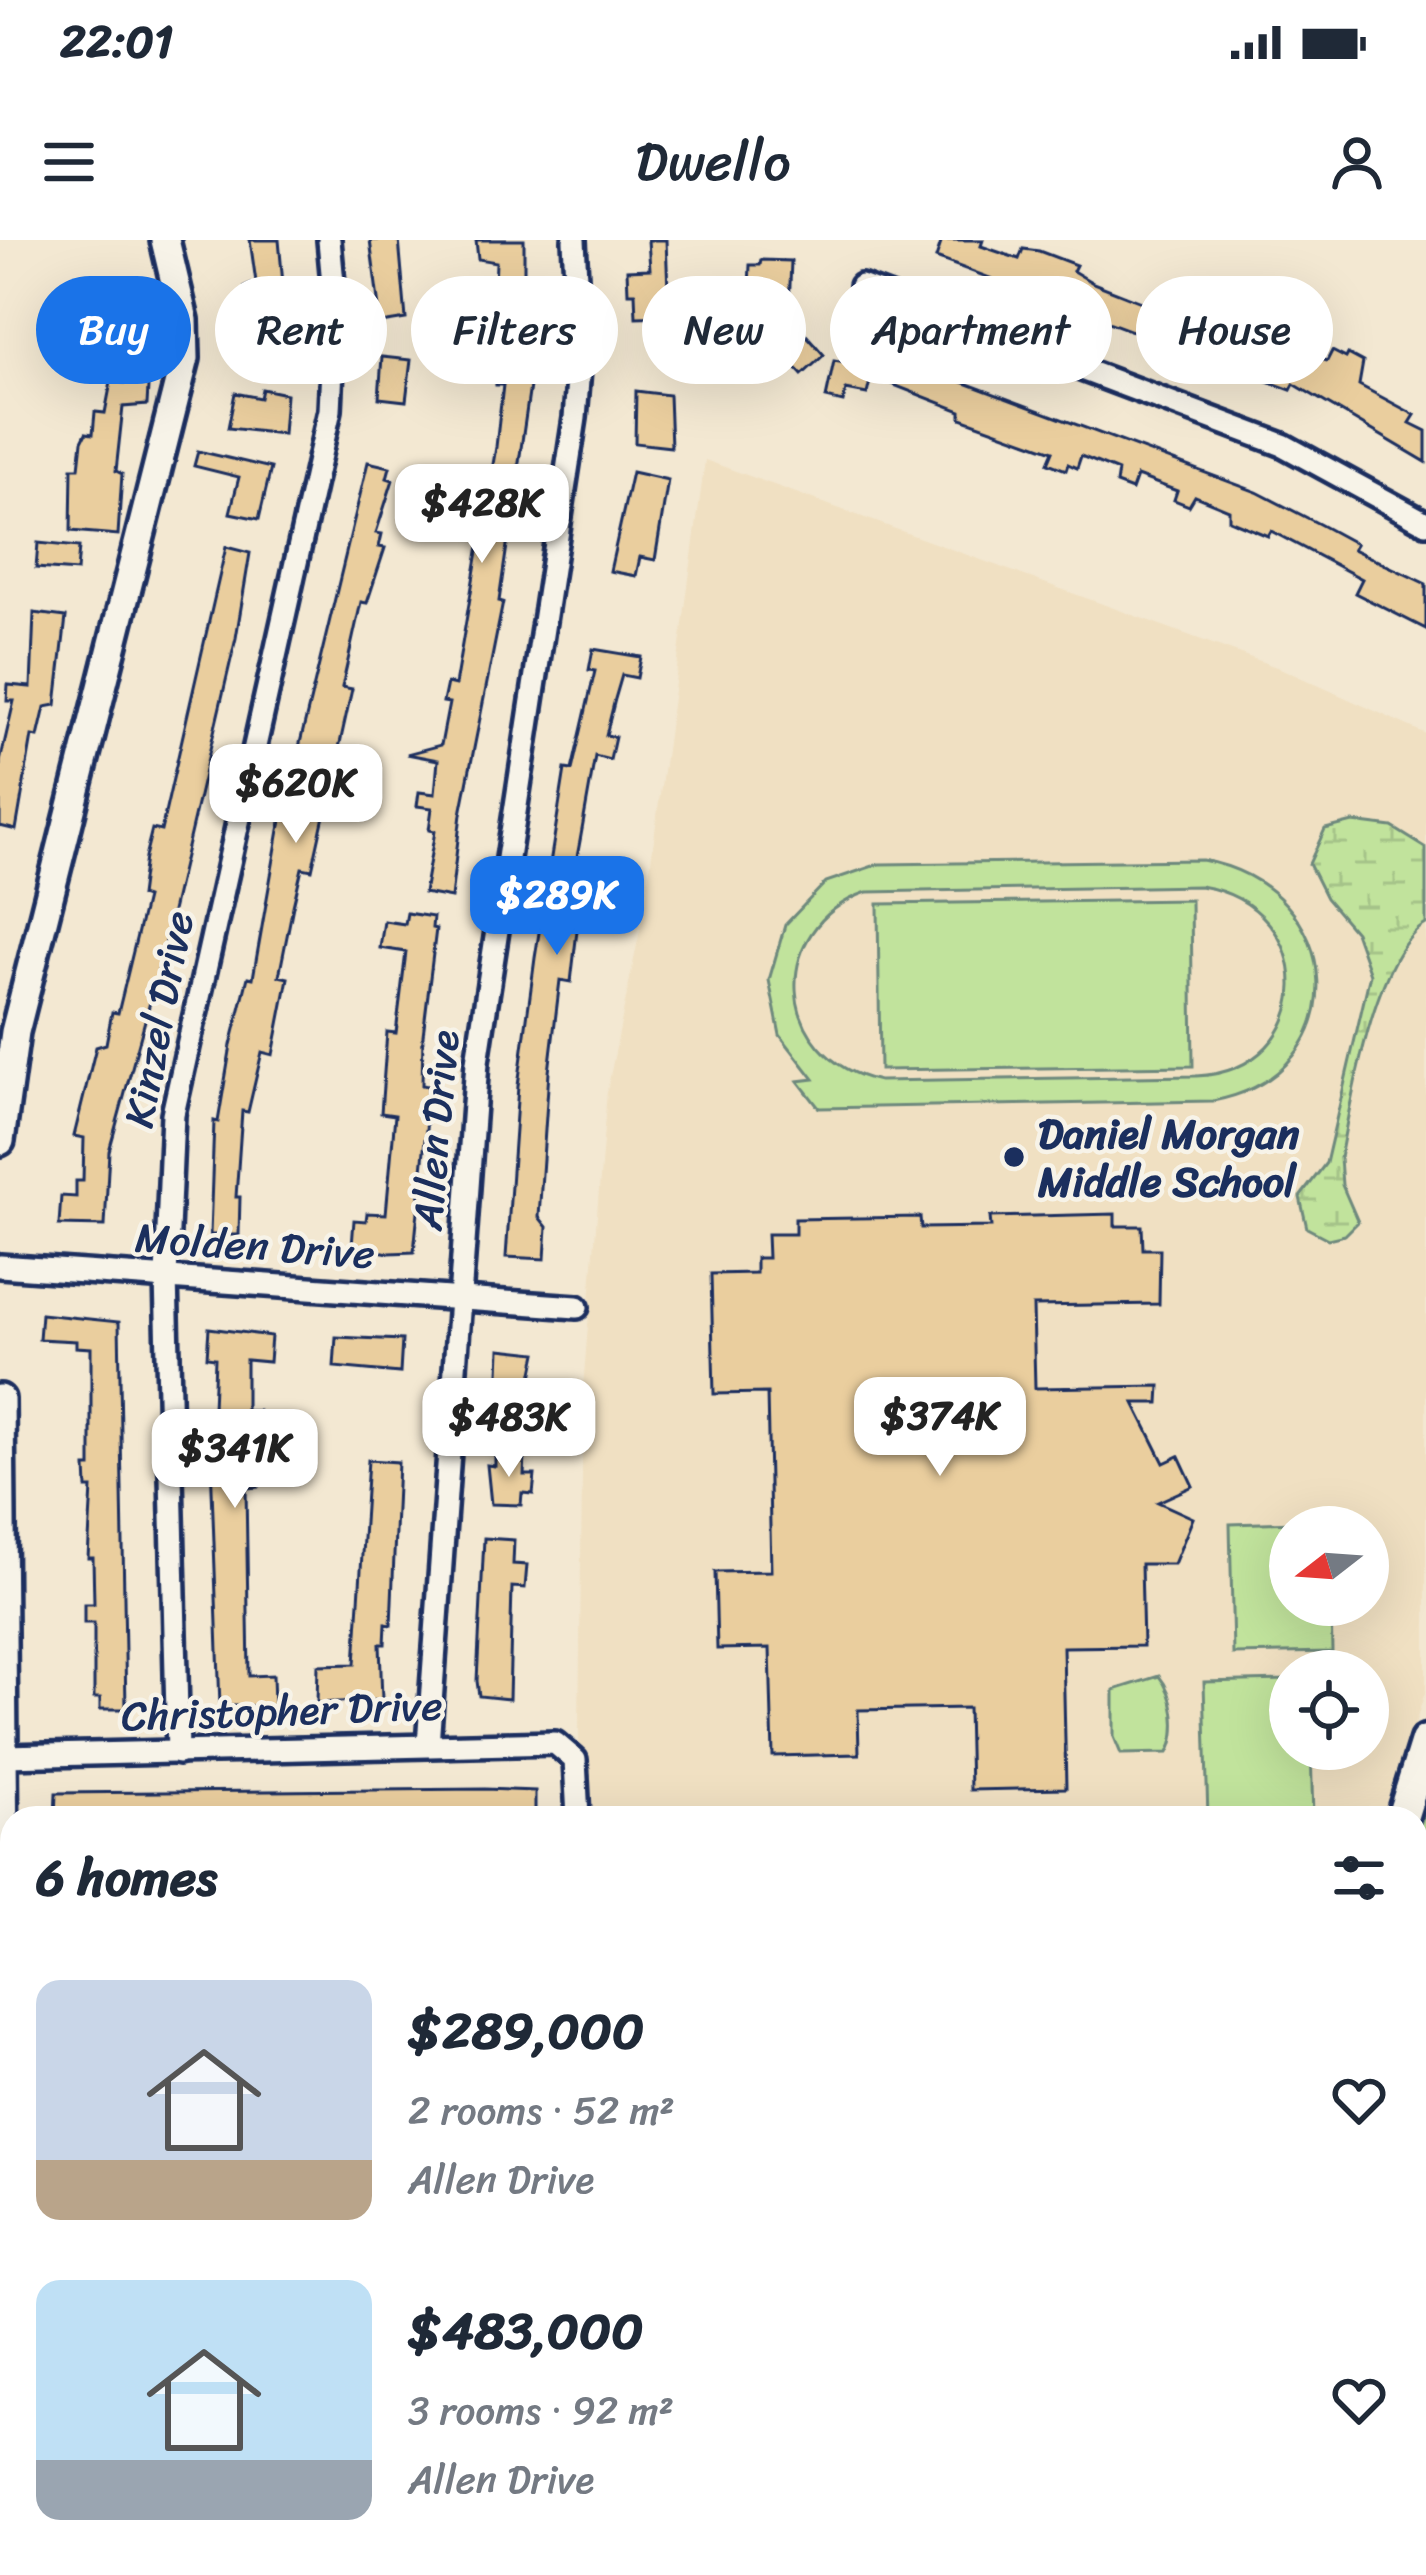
<!DOCTYPE html>
<html lang="en">
<head>
<meta charset="utf-8">
<style>
	:root { --surface:#fff; --page:#f2f2f3; --text:#1f2937; --muted:#747a83; --accent:#1a73e8 }
	body { margin:0; font-family:Sriracha,sans-serif; background:var(--page); color:var(--text); height:100vh; display:flex; flex-direction:column; font-size:45px; white-space:nowrap }
	* { box-sizing:border-box; margin:0 }
	p { font-size:39px; color:var(--muted) }
	.icon { flex:none; width:66px; height:66px; fill:none; stroke:currentColor; stroke-width:2; stroke-linecap:round; stroke-linejoin:round }
	.map { position:relative; flex:1; overflow:hidden }
	.panel { position:absolute; left:0px; top:1566px; width:1428px; height:771px; display:flex; flex-direction:column; background:var(--surface); border-radius:36px 36px 0 0; box-shadow:0 12px 48px #0002 }
	.panel>* { flex:none }
	.banner { position:absolute; left:36px; top:36px; width:1356px; height:108px; display:flex; gap:24px }
	.needle { width:78px; rotate:253deg }
	.buttons { position:absolute; left:1269px; top:1266px; display:grid; gap:24px }
	.buttons a { display:grid; place-items:center; width:120px; height:120px; border-radius:50%; background:var(--surface); box-shadow:0 12px 48px #0002; font-size:60px }
	.price { position:absolute; translate:-50% -102px; padding:0 27px; border-radius:24px; background:#fff; color:#222; font-size:39px; line-height:78px; filter:drop-shadow(0 3px 6px #0008) }
	.price::after { content:''; position:absolute; left:50%; top:72px; width:36px; height:27px; margin-left:-18px; background:inherit; clip-path:polygon(0 0,100% 0,50% 100%) }
	.price.active { background:var(--accent); color:#fff }
	ul { padding:0; list-style:none }
	li { display:flex; align-items:center; gap:36px; height:300px; padding:0 36px }
	li span { display:grid; place-items:center; flex:none; width:336px; height:240px; border-radius:24px; color:#555 }
	li>.icon { margin-inline-start:auto }
	span .icon { width:144px; height:144px; fill:#fffc; stroke-width:1 }
	li b { font-size:51px }
	h2 { display:flex; justify-content:space-between; align-items:center; height:144px; padding:0 36px; font-size:51px }
	.tag { padding:0 42px; border-radius:54px; background:var(--surface); box-shadow:0 12px 48px #0002; font-size:42px; line-height:108px }
	.tag.active { background:var(--accent); color:#fff }
	.status { display:flex; justify-content:space-between; align-items:center; height:84px; padding:0 60px; background:var(--surface); direction:ltr }
	.status svg { height:33px; fill:currentColor }
	header { display:flex; justify-content:space-between; align-items:center; height:156px; padding:0 36px; background:var(--surface); font-size:54px; font-weight:600 }
	.map>svg:first-child { display:block }
	.built { fill:#f0e0c2; fill-rule:evenodd }
	.wetland { fill:url(#wetland-marsh); stroke:#6e897d; stroke-width:3 }
	.park { fill:#c1e39c; stroke:#6e897d; stroke-width:3; fill-rule:evenodd }
	.building { fill:#eace9e; stroke:#1b2f5e; stroke-width:3 }
	.lines { fill:none; stroke-linecap:round; stroke-linejoin:round }
	.minor-casing { stroke:#1b2f5e; stroke-width:30 }
	.tertiary-casing { stroke:#1b2f5e; stroke-width:36 }
	.secondary-casing { stroke:#1b2f5e; stroke-width:39 }
	.minor { stroke:#f7f3e8; stroke-width:21 }
	.tertiary { stroke:#f7f3e8; stroke-width:27 }
	.secondary { stroke:#f7f3e8; stroke-width:30 }
	.poi-dot { fill:#1b2f5e; stroke:#f7f3e8; stroke-width:4.5 }
	.labels { text-anchor:middle; stroke-width:9; stroke-linejoin:round; paint-order:stroke }
	.street-label { font-size:42px; fill:#1b2f5e; stroke:#f7f3e8 }
	.poi-label { font-size:42px; font-weight:bold; fill:#1b2f5e; stroke:#f7f3e8; text-anchor:start }
</style>
</head>
<body>
<div class="status"><b>22:01</b><svg viewBox="0 0 49 12"><path d="M0 12V9h3v3zM5 12V6h3v6zM10 12V3h3v9zM15 12V0h3v12zM26 1h20v11H26zM47 4h2v5h-2z"/></svg></div>
<header><svg class="icon" aria-label="menu" viewBox="0 0 24 24"><path d="M4 6h16M4 12h16M4 18h16"/></svg>Dwello<svg class="icon" aria-label="person" viewBox="0 0 24 24"><circle cx="12" cy="8" r="4"/><path d="M4 21q1-7 8-7t8 7"/></svg></header>
<div class="map">
<svg width="1426" height="2335" viewBox="0 0 1426 2335">
	<defs>
		<pattern id="wetland-marsh" width="20" height="14" patternUnits="userSpaceOnUse" patternTransform="scale(3)"><rect width="20" height="14" fill="#c1e39c"/><path d="M1 5h8M5 5V1M11 12h8M15 12V8" fill="none" stroke="#a5c389"/></pattern>
	</defs>
	<rect width="100%" height="100%" fill="#f3e8d2"/>
	<filter id="ink" filterUnits="userSpaceOnUse"><feTurbulence type="fractalNoise" baseFrequency=".00833" numOctaves="2"/><feDisplacementMap in="SourceGraphic" scale="24" xChannelSelector="R" yChannelSelector="G"/><feConvolveMatrix kernelMatrix="1 2 1 2 8 2 1 2 1" color-interpolation-filters="sRGB"/></filter>
	<g filter="url(#ink)">
		<path class="built" d="M705,220l577,209 144,65v955l-40,129h-808l5,-430 24,-297 38,-185zM1290,1287h78v78h-78zM1290,1431h78v78h-78z"/>
		<path class="wetland" d="M1353,582l39,5 34,21v76c-51,28 -75,177 -86,234l2,27 16,37 -13,13 -17,4 -21,-11 -7,-31 26,-34 44,-189 -15,-42 -29,-34 -17,-34 16,-35z"/>
		<g class="park">
			<path d="M1202,620c148,27 157,214 11,241l-394,7 -21,-27 16,-2 -34,-44 -11,-55 16,-55 41,-43 53,-18zM1200,646c123,20 121,184 -4,190l-317,5c-104,-23 -113,-154 -12,-189z"/>
			<polygon points="1191,660 1193,826 880,830 878,664"/>
			<polygon points="1329,1281 1329,1287 1290,1287 1290,1365 1331,1365 1332,1412 1233,1414 1230,1284"/>
			<path d="M1159,1436c15,18 21,55 9,77l-47,1 -7,-17v-47z"/>
			<polygon points="1290,1440 1290,1509 1311,1509 1313,1578 1208,1578 1204,1442"/>
			<polygon points="1426,1566 1426,1812 1416,1808 1416,1598"/>
		</g>
		<g class="building">
			<polygon points="250,0 279,0 289,110 285,125 258,125 258,117 247,117 245,47 256,42"/>
			<polygon points="370,0 399,0 406,79 381,83"/>
			<polygon points="476,0 524,0 524,65 520,65 530,146 499,361 503,362 461,574 451,658 424,653 435,591 429,590 432,568 417,566 419,552 435,554 438,520 407,514 441,505 449,463 443,462 447,443 455,445 496,207 503,145 496,145 495,129 477,131 475,114 484,114 482,95 493,95 496,22 478,19"/>
			<polygon points="648,0 666,0 669,76 636,77 635,53 628,53 627,30 650,29"/>
			<polygon points="942,0 983,0 981,6 1019,19 1023,9 1039,11 1076,25 1073,31 1093,43 1182,78 1186,67 1200,73 1197,86 1289,120 1293,111 1327,121 1332,111 1346,118 1348,114 1363,122 1359,145 1415,175 1410,183 1426,191 1426,222 1294,144 1291,150 936,18"/>
			<polygon points="761,20 791,21 789,68 748,66 750,25 760,25"/>
			<polygon points="792,79 824,115 802,135 780,111 770,120 759,108"/>
			<polygon points="113,85 154,91 152,111 111,109"/>
			<polygon points="897,112 916,119 914,124 1257,252 1321,285 1356,304 1353,309 1426,344 1426,389 1355,353 1362,339 1271,291 1268,296 1229,280 1229,270 1195,256 1189,266 1174,260 1177,251 1137,236 1132,250 1116,244 1118,231 1081,216 1077,228 1068,224 1066,230 1048,223 1053,211 961,178 961,171 886,142"/>
			<polygon points="382,117 411,120 406,161 379,158"/>
			<polygon points="834,121 873,128 867,154 846,150 843,162 826,158"/>
			<polygon points="130,125 148,147 147,165 123,167 116,231 122,234 118,295 71,291 72,228 79,228 82,201 86,193 93,194 95,172 105,173 111,142 127,143"/>
			<polygon points="262,149 286,154 283,194 228,188 235,153 260,158"/>
			<polygon points="636,151 669,155 671,207 635,203"/>
			<polygon points="198,211 271,228 259,279 230,273 239,237 194,226"/>
			<polygon points="368,222 390,227 387,238 393,240 376,293 382,294 379,307 385,308 367,363 361,362 349,416 342,447 352,449 312,630 302,628 293,666 279,736 288,738 273,815 262,812 248,872 242,871 236,957 240,957 239,995 210,995 214,881 218,882 231,805 248,737 253,738 279,590"/>
			<polygon points="632,232 668,240 655,320 640,317 636,336 610,331"/>
			<polygon points="38,303 79,307 77,331 36,328"/>
			<polygon points="226,307 250,313 236,398 155,744 109,911 105,986 59,985 61,956 76,957 76,941 83,941 84,898 74,896 96,807 106,804 112,772 118,773 146,658 140,656 145,617 152,589 161,591"/>
			<polygon points="34,373 66,377 56,465 45,467 38,497 32,496 16,590 0,586 0,522 14,461 7,461 8,445 31,447"/>
			<polygon points="593,409 641,417 637,438 622,435 615,459 606,495 615,497 610,520 595,516 580,601 577,617 583,618 569,681 578,682 571,742 560,740 549,832 539,977 547,987 545,1019 506,1017 518,846 535,718 565,529 572,530 595,431 589,430"/>
			<polygon points="407,673 433,677 432,688 436,689 423,795 422,845 428,846 428,869 414,1012 389,1013 352,1006 354,980 366,981 367,973 386,974 395,875 381,873 387,792 396,793 406,712 380,708 384,681 405,684"/>
			<polygon points="1115,974 1115,986 1142,986 1143,1009 1160,1009 1159,1064 1033,1066 1035,1148 1160,1146 1159,1163 1134,1163 1164,1223 1179,1216 1193,1246 1158,1262 1193,1278 1174,1324 1141,1324 1143,1406 1063,1407 1066,1548 970,1550 968,1468 858,1470 859,1514 773,1516 770,1408 717,1409 715,1332 771,1331 767,1153 714,1154 711,1034 756,1033 756,1018 768,1018 767,994 795,994 795,979 920,977 921,988 991,987 990,977"/>
			<polygon points="41,1074 119,1082 126,1469 100,1469 100,1458 94,1458 94,1383 84,1383 84,1364 94,1364 93,1318 88,1318 92,1248 87,1248 86,1227 91,1227 91,1108 76,1107 76,1101 39,1099"/>
			<polygon points="209,1088 271,1096 269,1122 246,1120 246,1171 258,1171 258,1247 246,1248 249,1436 273,1435 274,1466 220,1466 211,1221 215,1118 207,1117"/>
			<polygon points="336,1097 402,1100 400,1133 334,1127"/>
			<polygon points="500,1109 537,1113 527,1161 498,1159"/>
			<polygon points="495,1214 525,1216 524,1235 535,1235 533,1254 522,1253 521,1265 491,1264 487,1225 495,1226"/>
			<polygon points="368,1220 398,1222 391,1385 386,1384 385,1404 380,1404 382,1460 317,1463 318,1425 355,1424"/>
			<polygon points="484,1298 514,1300 513,1324 527,1325 525,1348 512,1347 509,1459 479,1456 477,1441"/>
			<polygon points="485,1549 535,1551 535,1578 55,1578 56,1553"/>
		</g>
		<g class="lines">
			<defs>
				<g id="minor">
					<polyline points="861,46 1283,205 1426,283"/>
					<polyline points="0,1026 577,1067"/>
					<polyline points="428,1505 477,822 575,178 580,116 574,0"/>
					<polyline points="178,1513 166,1037 173,874 330,170 335,65 329,0"/>
					<polyline points="5,1516 555,1503 575,1520 578,1578"/>
					<polyline points="1416,1777 1426,1777"/>
					<polyline points="579,2335 579,2325"/>
				</g>
				<g id="tertiary">
					<polyline points="0,901 15,792 185,118 184,80 165,0"/>
					<polyline points="0,1159 10,2335"/>
				</g>
				<g id="secondary">
					<polyline points="1402,1578 1426,1501"/>
					<polyline points="1177,2335 1179,2325"/>
				</g>
			</defs>
			<use href="#minor" class="minor-casing"/>
			<use href="#tertiary" class="tertiary-casing"/>
			<use href="#secondary" class="secondary-casing"/>
			<use href="#minor" class="minor"/>
			<use href="#tertiary" class="tertiary"/>
			<use href="#secondary" class="secondary"/>
		</g>
	</g>
	<circle class="poi-dot" cx="1014" cy="917" r="12"/>
	<g class="labels">
		<g class="street-label">
			<text transform="translate(158 779) rotate(-79)" y="15">Kinzel Drive</text>
			<text transform="translate(435 890) rotate(-85)" y="15">Allen Drive</text>
			<text transform="translate(255 1005) rotate(4)" y="15">Molden Drive</text>
			<text transform="translate(282 1470) rotate(-2)" y="15">Christopher Drive</text>
		</g>
		<g class="poi-label">
			<text x="1038" y="908">Daniel Morgan<tspan x="1038" dy="48">Middle School</tspan></text>
		</g>
	</g>
</svg>
<div class="buttons">
<a><svg class="needle" viewBox="-14 -14 28 28"><path d="M0-13l5 13h-10z" fill="#e53935"/><path d="M0 13l5-13h-10z" fill="#747a83"/></svg></a>
<a><svg class="icon" aria-label="locate" viewBox="0 0 24 24"><circle cx="12" cy="12" r="6"/><path d="M12 2v4M12 18v4M2 12h4M18 12h4"/></svg></a>
</div>
<b class="price" style="left:482px;top:326px">$428K</b>
<b class="price" style="left:296px;top:606px">$620K</b>
<b class="price active" style="left:557px;top:718px">$289K</b>
<b class="price" style="left:940px;top:1239px">$374K</b>
<b class="price" style="left:509px;top:1240px">$483K</b>
<b class="price" style="left:235px;top:1271px">$341K</b>
<div class="banner">
<a class="tag active">Buy</a>
<a class="tag">Rent</a>
<a class="tag">Filters</a>
<a class="tag">New</a>
<a class="tag">Apartment</a>
<a class="tag">House</a>
</div>
<section class="panel">
<h2>6 homes<svg class="icon" aria-label="filters" viewBox="0 0 24 24"><path d="M4 7h16M4 17h16"/><circle cx="9" cy="7" r="2"/><circle cx="15" cy="17" r="2"/></svg></h2>
<ul>
<li><span style="background:linear-gradient(#c9d6e8 75%,#b9a48a 0)"><svg class="icon" aria-label="home" viewBox="0 0 24 24"><path d="M3 11l9-7 9 7M6 9v11h12V9"/></svg></span><div><b>$289,000</b><p>2 rooms · 52 m²</p><p>Allen Drive</p></div><svg class="icon" aria-label="heart" viewBox="0 0 24 24"><path d="M12 20l-8-8c-3-5 5-10 8-4 3-6 11-1 8 4z"/></svg></li>
<li><span style="background:linear-gradient(#bfe0f5 75%,#9aa5b1 0)"><svg class="icon" aria-label="home" viewBox="0 0 24 24"><path d="M3 11l9-7 9 7M6 9v11h12V9"/></svg></span><div><b>$483,000</b><p>3 rooms · 92 m²</p><p>Allen Drive</p></div><svg class="icon" aria-label="heart" viewBox="0 0 24 24"><path d="M12 20l-8-8c-3-5 5-10 8-4 3-6 11-1 8 4z"/></svg></li>
</ul>
</section>
</div>
</body>
</html>
